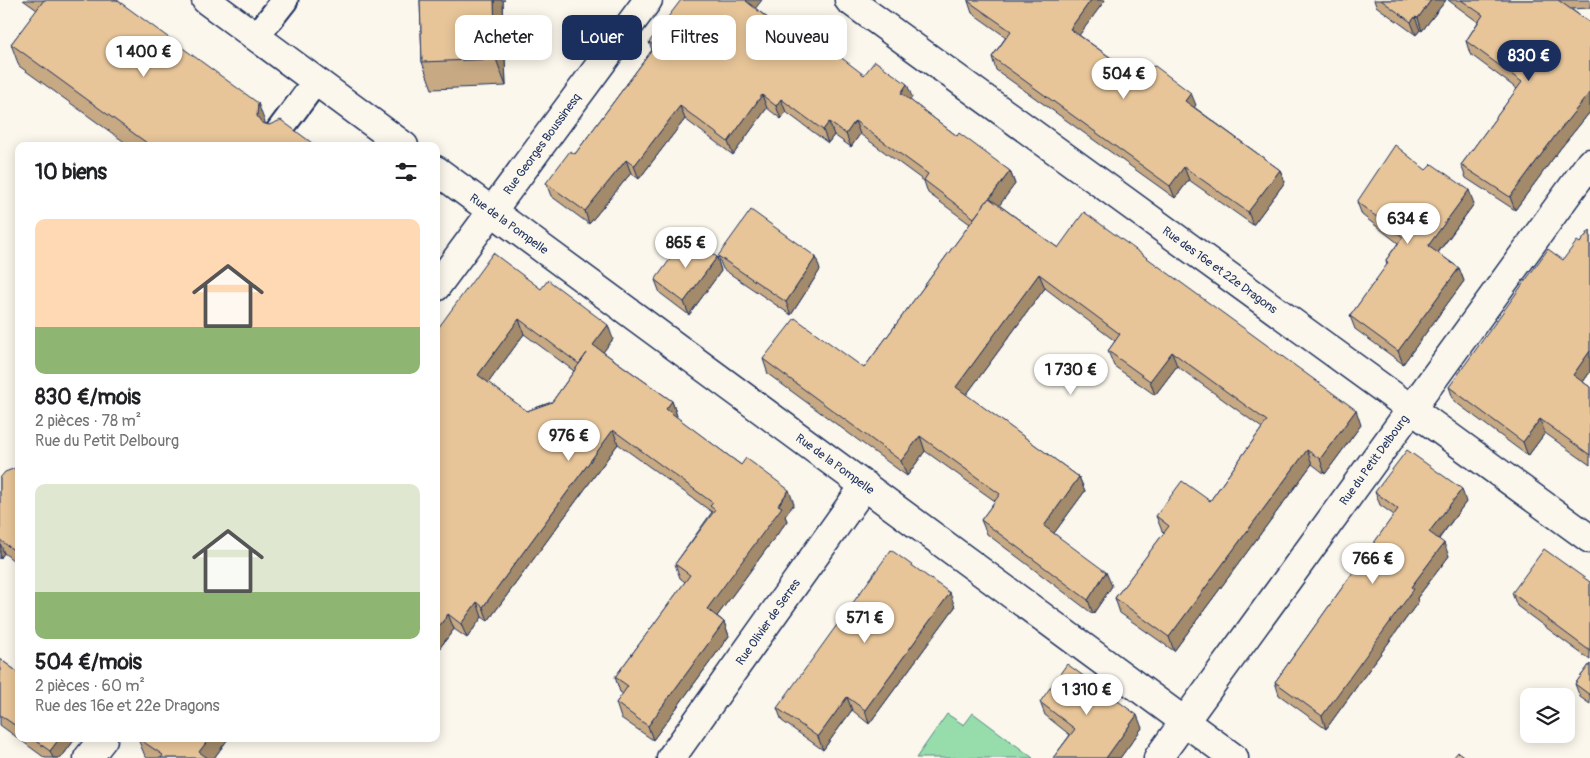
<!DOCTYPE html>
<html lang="fr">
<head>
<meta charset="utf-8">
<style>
	:root { --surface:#fff; --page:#f2f2f2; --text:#202124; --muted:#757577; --accent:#1b2f5e }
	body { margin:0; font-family:Pangolin,sans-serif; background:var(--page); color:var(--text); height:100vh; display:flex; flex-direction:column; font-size:19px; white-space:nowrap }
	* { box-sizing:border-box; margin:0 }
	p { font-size:16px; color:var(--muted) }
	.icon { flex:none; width:28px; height:28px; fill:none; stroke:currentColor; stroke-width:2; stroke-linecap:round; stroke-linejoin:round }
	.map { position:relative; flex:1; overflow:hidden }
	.panel { position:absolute; left:15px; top:142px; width:425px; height:600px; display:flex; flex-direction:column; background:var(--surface); border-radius:10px; box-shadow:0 2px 12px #0003 }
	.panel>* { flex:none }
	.banner { position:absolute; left:455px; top:15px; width:475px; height:45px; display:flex; gap:10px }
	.tools { position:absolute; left:1520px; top:688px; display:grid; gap:10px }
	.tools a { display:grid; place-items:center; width:55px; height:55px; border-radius:10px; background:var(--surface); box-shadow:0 2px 12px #0003; font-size:25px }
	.price { position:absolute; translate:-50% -42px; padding:0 11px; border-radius:18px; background:#fff; color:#222; font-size:16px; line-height:32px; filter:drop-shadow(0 1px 2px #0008) }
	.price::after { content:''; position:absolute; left:50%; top:30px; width:15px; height:11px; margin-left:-8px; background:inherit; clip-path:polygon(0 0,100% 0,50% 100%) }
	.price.selected { background:var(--accent); color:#fff }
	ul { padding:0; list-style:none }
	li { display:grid; align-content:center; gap:10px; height:265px; padding:0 20px }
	li span { display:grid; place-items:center; height:155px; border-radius:10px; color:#555 }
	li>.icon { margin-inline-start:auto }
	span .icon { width:90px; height:90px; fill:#fffc; stroke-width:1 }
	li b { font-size:21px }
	h2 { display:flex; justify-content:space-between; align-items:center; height:60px; padding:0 20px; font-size:21px }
	.tag { padding:0 18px; border-radius:10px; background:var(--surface); box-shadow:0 2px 12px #0003; font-size:18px; line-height:45px }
	.tag.selected { background:var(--accent); color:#fff }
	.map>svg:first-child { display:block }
	.green { fill:#96ddab; stroke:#588684 }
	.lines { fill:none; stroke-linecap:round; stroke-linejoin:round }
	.lane-casing { stroke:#1b2f5e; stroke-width:29 }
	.street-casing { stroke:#1b2f5e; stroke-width:31 }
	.lane { stroke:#fbf7ec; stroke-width:25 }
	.street { stroke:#fbf7ec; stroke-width:28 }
	.wall { fill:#c7a984; stroke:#1b2f5e; fill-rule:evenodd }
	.shaded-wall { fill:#a28a6b; stroke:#1b2f5e }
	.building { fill:#e7c599; stroke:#1b2f5e; fill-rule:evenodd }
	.labels { text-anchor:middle; stroke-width:4.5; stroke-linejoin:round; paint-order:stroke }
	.street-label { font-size:12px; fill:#1b2f5e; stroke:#fbf7ec }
</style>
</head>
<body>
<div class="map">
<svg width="1590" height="758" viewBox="0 0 1590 758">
	<rect width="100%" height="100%" fill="#fbf7ec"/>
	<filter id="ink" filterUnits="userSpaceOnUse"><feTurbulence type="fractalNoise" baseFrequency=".02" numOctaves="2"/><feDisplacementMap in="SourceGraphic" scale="10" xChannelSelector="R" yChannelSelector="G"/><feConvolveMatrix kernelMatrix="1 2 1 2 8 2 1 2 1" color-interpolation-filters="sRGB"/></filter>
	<g filter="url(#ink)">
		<polygon class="green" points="973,713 1033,758 916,758 947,714 964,725"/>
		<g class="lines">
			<defs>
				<g id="lane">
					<polyline points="256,37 285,0"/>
					<polyline points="278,132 316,81"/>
				</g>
				<g id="street">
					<polyline points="206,0 404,146"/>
					<polyline points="849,0 1590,539"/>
					<polyline points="436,170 1234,758"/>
					<polyline points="436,287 648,0"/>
					<polyline points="88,758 103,739"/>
					<polyline points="671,758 865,485"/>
					<polyline points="1158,758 1590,163"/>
				</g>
			</defs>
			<use href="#lane" class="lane-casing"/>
			<use href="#street" class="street-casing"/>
			<use href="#lane" class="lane"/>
			<use href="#street" class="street"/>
		</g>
		<g class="wall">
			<polygon points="23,0 117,0 266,124 316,146 130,146 19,66 11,44 37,10"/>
			<polygon points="420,0 505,0 503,2 506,86 432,89 422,62"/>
			<polygon points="968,0 1105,0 1079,35 1121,65 1134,71 1196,105 1194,107 1280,170 1285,182 1253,225 1189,180 1175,198 996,70 992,57 1006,37 972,13 968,1"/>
			<polygon points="1374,0 1446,0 1422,31 1420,30 1416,35 1376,6"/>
			<polygon points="1448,0 1590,0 1590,8 1571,9 1590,23 1590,112 1560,149 1515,210 1466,178 1461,165 1517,89 1470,54 1466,41 1478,22"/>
			<polygon points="755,8 814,55 864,75 912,97 910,100 957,136 1010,171 1015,184 999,205 1058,248 1361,425 1325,474 1312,464 1174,651 1120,613 1115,598 1164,533 1162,531 1156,516 1210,501 1262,428 1177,366 1155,395 1114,366 1108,351 1115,341 1045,288 966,395 1079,477 1085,491 1054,533 1112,586 1093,614 987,534 981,520 995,501 925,451 907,476 768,374 763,359 864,368 970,224 928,193 924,181 860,134 851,147 834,135 828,143 786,112 781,119 767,108 733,155 685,119 639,179 631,173 589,224 551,196 546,183 575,154 652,50 649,42"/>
			<polygon points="1426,170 1474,204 1438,253 1459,268 1464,281 1403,364 1355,329 1350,316 1387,265 1386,260 1398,243 1362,215 1357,202"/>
			<polygon points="1590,230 1590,372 1583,382 1590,387 1590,465 1545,433 1528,456 1454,401 1449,387 1563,260 1580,243"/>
			<polygon points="718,256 820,270 791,315 723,269"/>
			<polygon points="717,257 721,271 689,315 660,293 655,280"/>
			<path d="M541,289l72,50 -10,13 69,49 5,15 -1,1 118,87 -9,12 2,5 -70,95 7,6 5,14 -76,104 -32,-22 -5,-15 7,-9 -3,-2 -5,-15 70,-95 -5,-4 -5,-14 37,-52 -94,-68 -130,177 -6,-4 -15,21 -13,-9 -18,24v-322zM524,334l50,37 -22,31 -25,9 -39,-28z"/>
			<polygon points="19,468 19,565 4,553 0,559 0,478"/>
			<polygon points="1375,492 1466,502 1439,539 1449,556 1417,598 1418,602 1326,729 1279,695 1275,682 1394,515 1380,505"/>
			<polygon points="1590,582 1590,660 1517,606 1512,593"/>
			<polygon points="955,607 869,724 852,710 823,750 782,721 777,708"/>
			<polygon points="0,659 19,673 19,739 75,739 61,758 45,758 0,725"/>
			<polygon points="1590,664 1590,704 1580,697 1575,684"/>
			<polygon points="1040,702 1142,728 1120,758 1053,758 1070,735 1045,715"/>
			<polygon points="138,739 228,739 214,758 147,758 145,756"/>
		</g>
		<g class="shaded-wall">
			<polygon points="494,0 505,0 503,2 506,86 496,59"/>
			<polygon points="747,0 762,0 751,14 746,1"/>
			<polygon points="1091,0 1105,0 1075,41 1070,29"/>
			<polygon points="1431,0 1446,0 1422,31 1418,18"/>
			<polygon points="1415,17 1420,30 1416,35 1411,22"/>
			<polygon points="907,84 912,97 906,106 901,93"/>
			<polygon points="1590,92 1590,112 1560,149 1515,210 1510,197 1555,136"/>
			<polygon points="1191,93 1196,105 1190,113 1185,101"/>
			<polygon points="762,95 767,108 733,155 728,142"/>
			<polygon points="781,99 786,112 781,119 776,106"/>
			<polygon points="258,103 266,125 265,137 257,116"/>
			<polygon points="680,106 685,119 639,179 634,166"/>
			<polygon points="855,121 860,134 851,147 846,134"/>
			<polygon points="829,122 834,135 828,143 823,130"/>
			<polygon points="626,160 631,173 589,224 585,211"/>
			<polygon points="1184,167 1189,180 1175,198 1170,186"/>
			<polygon points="1280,170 1285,182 1253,225 1248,212"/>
			<polygon points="1010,171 1015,184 980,232 975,219"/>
			<polygon points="1469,190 1474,204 1433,259 1428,246"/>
			<polygon points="436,203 439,211 436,214"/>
			<polygon points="717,257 721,271 689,315 684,302"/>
			<polygon points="816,257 820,270 791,315 786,302"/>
			<polygon points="1459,268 1464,281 1403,364 1398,351"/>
			<polygon points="1039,274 1045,288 961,402 956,387"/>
			<polygon points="519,319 524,334 483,390 478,375"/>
			<polygon points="608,325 613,339 598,359 593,345"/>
			<polygon points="1590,351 1590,372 1578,389 1573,375"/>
			<polygon points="1172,352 1177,366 1155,395 1150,381"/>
			<polygon points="672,401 677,416 671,424 666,409"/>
			<polygon points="1356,410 1361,425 1325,474 1320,459"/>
			<polygon points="1540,419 1545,433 1528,456 1523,442"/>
			<polygon points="613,430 618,444 488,621 483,607"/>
			<polygon points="920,436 925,451 907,476 901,461"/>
			<polygon points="1307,450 1312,464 1174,651 1169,637"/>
			<polygon points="1079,477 1085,491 1049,540 1044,526"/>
			<polygon points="1462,489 1466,502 1434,545 1429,532"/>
			<polygon points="789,490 794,504 785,516 787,521 712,623 707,609"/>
			<polygon points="0,543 4,553 0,559"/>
			<polygon points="1444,543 1449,556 1417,598 1418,602 1326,729 1322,716 1411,587"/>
			<polygon points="1106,572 1112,586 1093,614 1088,600"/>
			<polygon points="950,593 955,607 869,724 865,710"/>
			<polygon points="477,602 482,617 467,638 461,624"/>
			<polygon points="448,614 454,629 436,653 436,631"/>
			<polygon points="724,622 729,636 653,740 648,726"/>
			<polygon points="847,697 852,710 823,750 818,737"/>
			<polygon points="1137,715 1142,728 1120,758 1106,758"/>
			<polygon points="59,739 75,739 61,758 53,758 50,751"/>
			<polygon points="209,739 228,739 214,758 201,758 199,752"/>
		</g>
		<g class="building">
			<polygon points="44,0 117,0 258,103 257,116 262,123 269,125 281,120 316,146 151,146 11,44"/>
			<polygon points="420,0 494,0 496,59 422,62"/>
			<polygon points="681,0 747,0 746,1 814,55 822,43 864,75 875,61 907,84 901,93 957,136 959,133 1010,171 990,198 989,198 974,218 924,180 928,174 855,121 846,134 829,122 823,130 781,99 776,106 762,95 728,142 680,106 634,166 626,160 585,211 546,183 570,151 575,154 655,46 649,42"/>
			<polygon points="968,0 1091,0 1070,29 1121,65 1123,63 1134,71 1155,66 1191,93 1185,101 1280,170 1248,212 1184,167 1170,186 992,57 1011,31 968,1"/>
			<polygon points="1381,0 1431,0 1418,18 1415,17 1411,22"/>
			<polygon points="1461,0 1558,0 1590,23 1590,92 1555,136 1510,197 1461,165 1522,82 1466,41 1483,15"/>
			<polygon points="1395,145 1426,170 1432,164 1469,190 1428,246 1459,268 1398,351 1350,316 1388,263 1386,260 1403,237 1357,202"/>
			<polygon points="989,198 1058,248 1084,212 1356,410 1320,459 1307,450 1169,637 1115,598 1169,526 1156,516 1182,481 1210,501 1267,421 1172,352 1150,381 1108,351 1120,334 1039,274 956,387 1079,477 1044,526 1106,572 1088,600 981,520 1000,494 920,436 901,461 763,359 795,318 864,368"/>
			<polygon points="751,210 816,257 786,302 718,256"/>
			<polygon points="1590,230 1590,351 1573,375 1590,387 1590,455 1540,419 1523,442 1449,387 1548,249 1563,260 1577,241 1580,243"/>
			<polygon points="687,236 717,257 684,302 655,280"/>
			<path d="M493,253l48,36 7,-9 60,45 -15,20 79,56 -6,8 75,56 5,-7 43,32 -11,15 4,2 -75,102 17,13 -76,104 -32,-23 12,-17 -13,-9 75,-102 -15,-11 40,-54 -5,-4 3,-3 -100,-73 -130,177 -6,-5 -16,22 -13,-10 -12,17v-300zM519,319l60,45 8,-11 -35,49 -25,9 -49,-36z"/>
			<polygon points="1407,450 1462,489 1429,532 1444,543 1411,587 1414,589 1322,716 1275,682 1398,509 1375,492"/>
			<polygon points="18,467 19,468 19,554 0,540 0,478 5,472"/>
			<polygon points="1544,549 1590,582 1590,651 1512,593"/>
			<polygon points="891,550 950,593 865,710 847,697 818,737 777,708"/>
			<polygon points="0,659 19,673 19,728 0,715"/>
			<polygon points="1067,664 1137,715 1106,758 1053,758 1075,729 1040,702"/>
			<polygon points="1590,664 1590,695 1575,684"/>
			<polygon points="33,739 59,739 50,751"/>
			<polygon points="139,739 209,739 199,752 208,758 161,758 163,755"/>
			<polygon points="1458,752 1466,758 1453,758"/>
		</g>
	</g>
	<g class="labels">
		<g class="street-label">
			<text transform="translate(542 144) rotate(-54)" y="4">Rue Georges Boussinesq</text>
			<text transform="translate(509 224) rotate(36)" y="4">Rue de la Pompelle</text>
			<text transform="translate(1220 270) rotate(36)" y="4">Rue des 16e et 22e Dragons</text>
			<text transform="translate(1374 460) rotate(-54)" y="4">Rue du Petit Delbourg</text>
			<text transform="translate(835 464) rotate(36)" y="4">Rue de la Pompelle</text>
			<text transform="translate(768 622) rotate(-55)" y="4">Rue Olivier de Serres</text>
		</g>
	</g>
</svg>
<div class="tools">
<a><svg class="icon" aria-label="layers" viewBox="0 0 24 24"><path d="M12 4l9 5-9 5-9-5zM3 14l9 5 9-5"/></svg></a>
</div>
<b class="price" style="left:144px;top:78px">1 400 €</b>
<b class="price selected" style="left:1529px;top:82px">830 €</b>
<b class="price" style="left:1124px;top:100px">504 €</b>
<b class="price" style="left:1408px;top:245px">634 €</b>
<b class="price" style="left:686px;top:269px">865 €</b>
<b class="price" style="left:1071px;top:396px">1 730 €</b>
<b class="price" style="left:569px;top:462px">976 €</b>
<b class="price" style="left:1373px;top:585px">766 €</b>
<b class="price" style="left:865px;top:644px">571 €</b>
<b class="price" style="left:1087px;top:716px">1 310 €</b>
<div class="banner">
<a class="tag">Acheter</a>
<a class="tag selected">Louer</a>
<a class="tag">Filtres</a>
<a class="tag">Nouveau</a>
</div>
<section class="panel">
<h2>10 biens<svg class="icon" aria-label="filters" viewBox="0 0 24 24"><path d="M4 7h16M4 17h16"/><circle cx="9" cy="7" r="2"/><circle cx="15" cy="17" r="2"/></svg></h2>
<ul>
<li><span style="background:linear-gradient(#ffd9b3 70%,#8fb573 0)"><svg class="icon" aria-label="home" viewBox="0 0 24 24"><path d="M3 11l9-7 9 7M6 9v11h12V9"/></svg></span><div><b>830 €/mois</b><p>2 pièces · 78 m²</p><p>Rue du Petit Delbourg</p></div></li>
<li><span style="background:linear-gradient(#dfe7d0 70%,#8fb573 0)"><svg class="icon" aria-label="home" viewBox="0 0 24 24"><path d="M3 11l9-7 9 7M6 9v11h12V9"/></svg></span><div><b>504 €/mois</b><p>2 pièces · 60 m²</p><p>Rue des 16e et 22e Dragons</p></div></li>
</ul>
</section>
</div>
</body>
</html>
